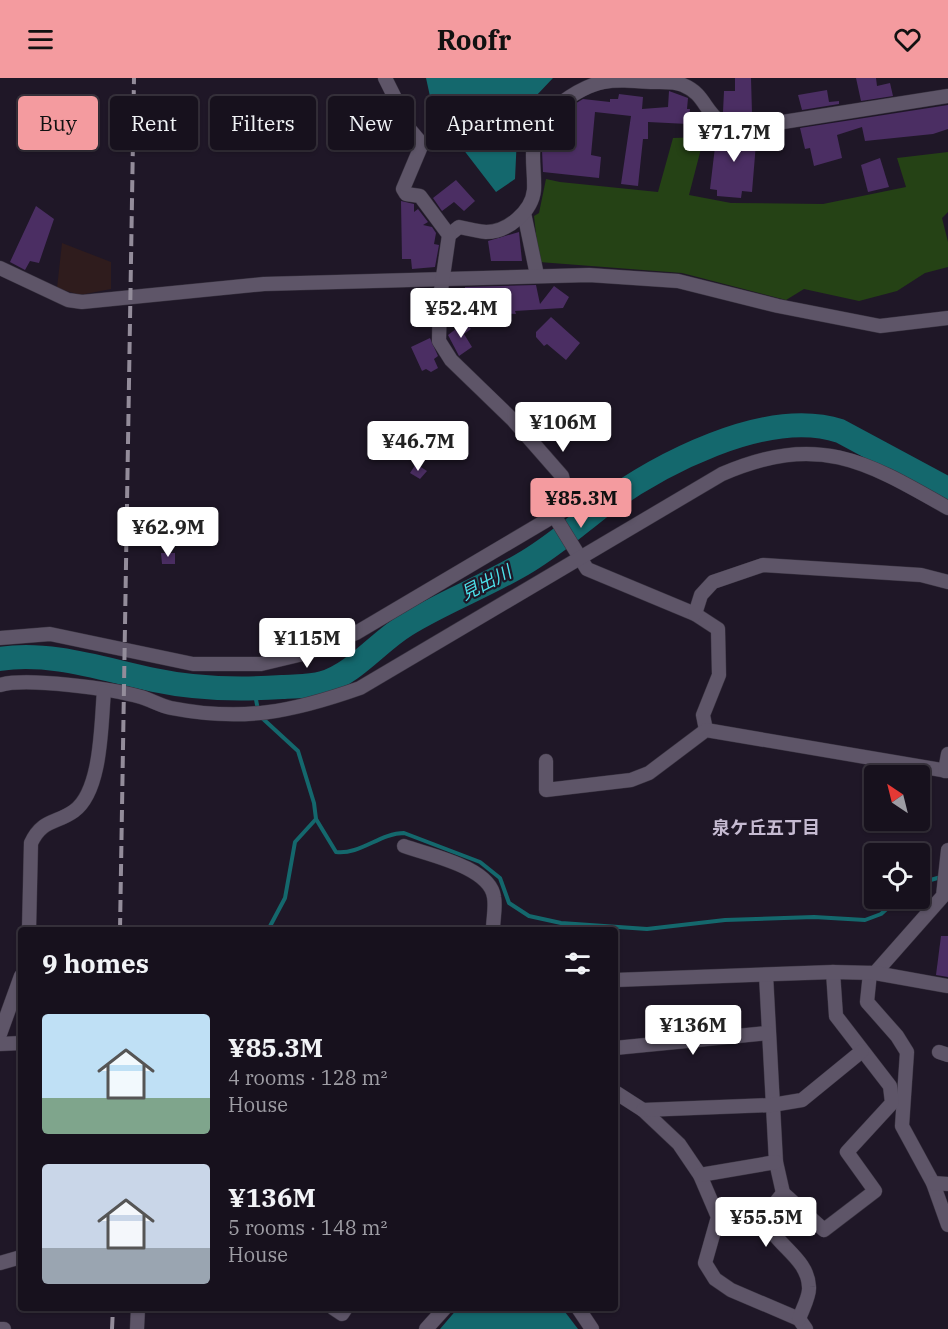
<!DOCTYPE html>
<html lang="en">
<head>
<meta charset="utf-8">
<style>
	:root { --surface:#17111d; --page:#201a26; --text:#f1f3f6; --muted:#9e9da4; --line:#36313b; --accent:#f49b9f }
	body { margin:0; font-family:"IBM Plex Serif","Noto Sans JP",serif; background:var(--page); color:var(--text); height:100vh; display:flex; flex-direction:column; font-size:22px; white-space:nowrap }
	* { box-sizing:border-box; margin:0 }
	p { font-size:20px; color:var(--muted) }
	.icon { flex:none; width:33px; height:33px; fill:none; stroke:currentColor; stroke-width:2; stroke-linecap:round; stroke-linejoin:round }
	.map { position:relative; flex:1; overflow:hidden }
	.sheet { position:absolute; left:18px; top:849px; width:600px; height:384px; display:flex; flex-direction:column; background:var(--surface); border-radius:6px; box-shadow:0 2px 4px #0004,0 0 0 2px var(--line) }
	.sheet>* { flex:none }
	.top-card { position:absolute; left:18px; top:18px; width:600px; height:54px; display:flex; gap:12px }
	.needle { width:39px; rotate:325deg }
	.buttons { position:absolute; left:864px; top:687px; display:grid; gap:12px }
	.buttons a { display:grid; place-items:center; width:66px; height:66px; border-radius:6px; background:var(--surface); box-shadow:0 2px 4px #0004,0 0 0 2px var(--line); font-size:30px }
	.price { position:absolute; translate:-50% -51px; padding:0 14px; border-radius:6px; background:#fff; color:#222; font-size:20px; line-height:39px; filter:drop-shadow(0 2px 3px #0008) }
	.price::after { content:''; position:absolute; left:50%; top:36px; width:18px; height:14px; margin-left:-9px; background:inherit; clip-path:polygon(0 0,100% 0,50% 100%) }
	.price.on { background:var(--accent); color:#111 }
	ul { padding:0; list-style:none }
	li { display:flex; align-items:center; gap:18px; height:150px; padding:0 24px }
	li span { display:grid; place-items:center; flex:none; width:168px; height:120px; border-radius:6px; color:#555 }
	li>.icon { margin-inline-start:auto }
	span .icon { width:72px; height:72px; fill:#fffc; stroke-width:1 }
	li b { font-size:26px }
	h2 { display:flex; justify-content:space-between; align-items:center; height:72px; padding:0 24px; font-size:26px }
	.tag { padding:0 21px; border-radius:6px; background:var(--surface); box-shadow:0 2px 4px #0004,0 0 0 2px var(--line); font-size:21px; line-height:54px }
	.tag.on { background:var(--accent); color:#111 }
	header { display:flex; justify-content:space-between; align-items:center; height:78px; padding:0 24px; background:var(--accent); color:#111; font-size:27px; font-weight:700 }
	.map>svg:first-child { display:block }
	.industrial { fill:#2f1c1d }
	.green { fill:#254215 }
	.water { fill:#14686d }
	.lines { fill:none; stroke-linecap:round; stroke-linejoin:round }
	.stream { stroke:#14686d; stroke-width:4 }
	.river { stroke:#14686d; stroke-width:24 }
	.building { fill:#4b2e63 }
	.minor-casing { stroke:#393340; stroke-width:15 }
	.minor { stroke:#5e5568; stroke-width:14 }
	.rail { stroke:#938c9a; stroke-width:4; stroke-dasharray:12 6; stroke-linecap:butt }
	.labels { text-anchor:middle; stroke-width:4.5; stroke-linejoin:round; paint-order:stroke }
	.water-label { font-size:18px; font-style:italic; fill:#4ce1ea; stroke:#1f1727 }
	.neighbourhood-label { font-size:18px; font-weight:bold; fill:#c6bbd2; stroke:#1f1727 }
</style>
</head>
<body>
<header><svg class="icon" aria-label="menu" viewBox="0 0 24 24"><path d="M4 6h16M4 12h16M4 18h16"/></svg>Roofr<svg class="icon" aria-label="heart" viewBox="0 0 24 24"><path d="M12 20l-8-8c-3-5 5-10 8-4 3-6 11-1 8 4z"/></svg></header>
<div class="map">
<svg width="948" height="1251" viewBox="0 0 948 1251">
	<rect width="100%" height="100%" fill="#1f1727"/>
	<polygon class="industrial" points="62,165 111,184 111,211 80,217 57,210"/>
	<polygon class="green" points="704,59 689,117 731,125 823,126 906,109 897,80 948,74 948,134 942,140 948,164 948,189 925,195 897,213 859,223 804,211 786,222 682,195 539,184 534,138 539,135 546,101 560,104 658,114 673,60"/>
	<g class="water">
		<polygon points="426,0 553,0 518,37 515,101 496,114 433,32"/>
		<polygon points="458,1230 562,1230 578,1251 440,1251"/>
	</g>
	<g class="lines">
		<g class="stream">
			<polyline points="254,611 258,632"/>
			<path d="M261,639l37,34 16,52 2,16 20,33c24,3 44,-19 68,-19l76,29 20,16 9,25 20,13 32,7 86,6 78,-9 89,-3 51,3 16,-6 18,-16"/>
			<polyline points="920,805 941,799"/>
			<polyline points="268,852 285,820 295,764 316,741"/>
		</g>
		<path class="river" d="M0,581c51,-8 105,11 154,21 42,9 85,10 128,7 13,-1 29,0 41,-4 32,-10 55,-41 83,-58 39,-24 83,-40 122,-64 25,-15 47,-34 70,-52 59,-44 168,-102 242,-78l108,58"/>
	</g>
	<g class="building">
		<polygon points="735,0 751,0 752,35 723,34 724,13 735,13"/>
		<polygon points="856,0 876,0 877,8 890,5 893,18 861,23"/>
		<polygon points="827,12 829,24 839,23 839,26 802,32 798,17"/>
		<polygon points="669,13 688,20 687,31 690,31 688,46 648,44 648,61 643,61 638,108 621,106 631,38 595,34 591,77 601,79 599,100 543,94 542,72 546,56 562,36 571,36 573,27 583,21 610,24 610,21 618,21 619,16 643,19 642,31 668,29"/>
		<polygon points="948,27 948,51 933,56 865,63 862,49 837,57 842,80 814,88 810,70 805,71 800,50"/>
		<polygon points="717,52 757,53 752,114 742,113 741,120 717,118 717,112 710,111"/>
		<polygon points="880,80 889,109 868,114 861,87"/>
		<polygon points="456,102 475,123 464,133 454,124 442,133 433,120"/>
		<polygon points="401,123 414,126 414,134 418,131 428,144 423,147 432,149 436,155 434,166 439,167 435,189 412,191 411,181 402,181"/>
		<polygon points="36,128 54,141 39,185 30,183 25,192 10,184"/>
		<polygon points="519,154 522,183 491,183 488,163"/>
		<polygon points="536,207 540,226 554,208 569,219 563,230 515,233 516,236 501,235 501,231 453,236 450,214 465,212 465,209"/>
		<polygon points="551,239 580,265 566,282 547,266 544,268 536,259 536,254"/>
		<polygon points="465,244 471,251 464,256 472,269 459,278 448,257"/>
		<polygon points="430,260 438,278 434,281 438,290 431,294 426,291 422,293 411,269"/>
		<polygon points="416,386 427,393 420,401 410,395"/>
		<polygon points="161,475 175,475 175,486 162,486"/>
		<polygon points="941,858 948,858 948,899 936,897"/>
	</g>
	<g class="lines">
		<defs>
			<g id="minor">
				<polyline points="524,135 537,197"/>
				<path d="M449,157l10,-8c9,2 18,4 27,5 22,0 46,-21 48,-42 1,-19 -4,-36 2,-55 5,-13 14,-23 25,-32 34,-25 49,-24 90,-21 10,0 23,-1 32,3 22,9 21,26 38,37h62l165,-26"/>
				<polyline points="0,190 68,222 82,224 264,206 589,197 678,203 778,228 880,248 948,240"/>
				<polyline points="555,439 587,491 695,536 718,551 719,597 703,637 706,652"/>
				<polyline points="695,536 701,517 713,504 763,487 921,497 948,504"/>
				<polyline points="0,560 50,556 193,586 261,586 307,575 356,555 569,429 562,398 513,342 451,282 439,263 440,219 449,157 420,118 406,116 403,111 422,66 401,41 397,24 385,0"/>
				<path d="M0,607c26,-8 113,4 141,12 10,3 20,9 30,11 72,14 121,4 189,-20l362,-214c96,-41 142,-14 226,34"/>
				<polyline points="546,683 546,712 631,702 649,695 706,652 948,693"/>
				<polyline points="945,693 948,676"/>
				<path d="M404,768c25,9 86,21 90,51 2,10 -1,22 -1,33"/>
				<path d="M29,852l2,-87c11,-24 25,-19 43,-32 28,-20 27,-88 30,-120"/>
				<polyline points="870,895 867,924 897,958 907,974 902,1048 933,1105 948,1147"/>
				<polyline points="875,895 943,818 948,772"/>
				<polyline points="766,897 776,1084 783,1115 824,1152 875,1113 847,1074 892,1025 890,1008 836,938 833,894"/>
				<polyline points="615,902 833,894 875,895 948,908"/>
				<polyline points="0,956 21,898"/>
				<polyline points="0,966 21,965"/>
				<polyline points="615,970 768,955"/>
				<polyline points="939,974 948,977"/>
				<polyline points="615,1014 643,1032 679,1066 700,1097 718,1139 705,1185 715,1201 731,1212 799,1241 806,1251"/>
				<polyline points="643,1032 772,1027 802,1022 862,973"/>
				<polyline points="700,1097 776,1084"/>
				<polyline points="933,1105 948,1106"/>
				<path d="M783,1115l-18,23c6,28 43,40 44,71 1,9 -7,23 -10,32"/>
				<polyline points="0,1185 21,1179"/>
				<polyline points="333,1230 342,1236 346,1230"/>
				<polyline points="578,1230 592,1251"/>
				<polyline points="0,1251 4,1251"/>
				<polyline points="137,1251 138,1230"/>
				<polyline points="426,1251 445,1230"/>
			</g>
		</defs>
		<use href="#minor" class="minor-casing"/>
		<use href="#minor" class="minor"/>
		<g class="rail">
			<polyline points="120,852 134,0"/>
			<polyline points="112,1251 113,1230"/>
		</g>
	</g>
	<g class="labels">
		<g class="water-label">
			<text transform="translate(486 505) rotate(-27)" y="6">見出川</text>
		</g>
		<g class="neighbourhood-label">
			<text x="766" y="756">泉ケ丘五丁目</text>
		</g>
	</g>
</svg>
<div class="buttons">
<a><svg class="needle" viewBox="-14 -14 28 28"><path d="M0-13l5 13h-10z" fill="#e53935"/><path d="M0 13l5-13h-10z" fill="#9e9da4"/></svg></a>
<a><svg class="icon" aria-label="locate" viewBox="0 0 24 24"><circle cx="12" cy="12" r="6"/><path d="M12 2v4M12 18v4M2 12h4M18 12h4"/></svg></a>
</div>
<b class="price" style="left:734px;top:85px">¥71.7M</b>
<b class="price" style="left:461px;top:261px">¥52.4M</b>
<b class="price" style="left:563px;top:375px">¥106M</b>
<b class="price" style="left:418px;top:394px">¥46.7M</b>
<b class="price on" style="left:581px;top:451px">¥85.3M</b>
<b class="price" style="left:168px;top:480px">¥62.9M</b>
<b class="price" style="left:307px;top:591px">¥115M</b>
<b class="price" style="left:693px;top:978px">¥136M</b>
<b class="price" style="left:766px;top:1170px">¥55.5M</b>
<div class="top-card">
<a class="tag on">Buy</a>
<a class="tag">Rent</a>
<a class="tag">Filters</a>
<a class="tag">New</a>
<a class="tag">Apartment</a>
</div>
<section class="sheet">
<h2>9 homes<svg class="icon" aria-label="filters" viewBox="0 0 24 24"><path d="M4 7h16M4 17h16"/><circle cx="9" cy="7" r="2"/><circle cx="15" cy="17" r="2"/></svg></h2>
<ul>
<li><span style="background:linear-gradient(#bfe0f5 70%,#7fa58c 0)"><svg class="icon" aria-label="home" viewBox="0 0 24 24"><path d="M3 11l9-7 9 7M6 9v11h12V9"/></svg></span><div><b>¥85.3M</b><p>4 rooms · 128 m²</p><p>House</p></div></li>
<li><span style="background:linear-gradient(#c9d6e8 70%,#9aa5b1 0)"><svg class="icon" aria-label="home" viewBox="0 0 24 24"><path d="M3 11l9-7 9 7M6 9v11h12V9"/></svg></span><div><b>¥136M</b><p>5 rooms · 148 m²</p><p>House</p></div></li>
</ul>
</section>
</div>
</body>
</html>
